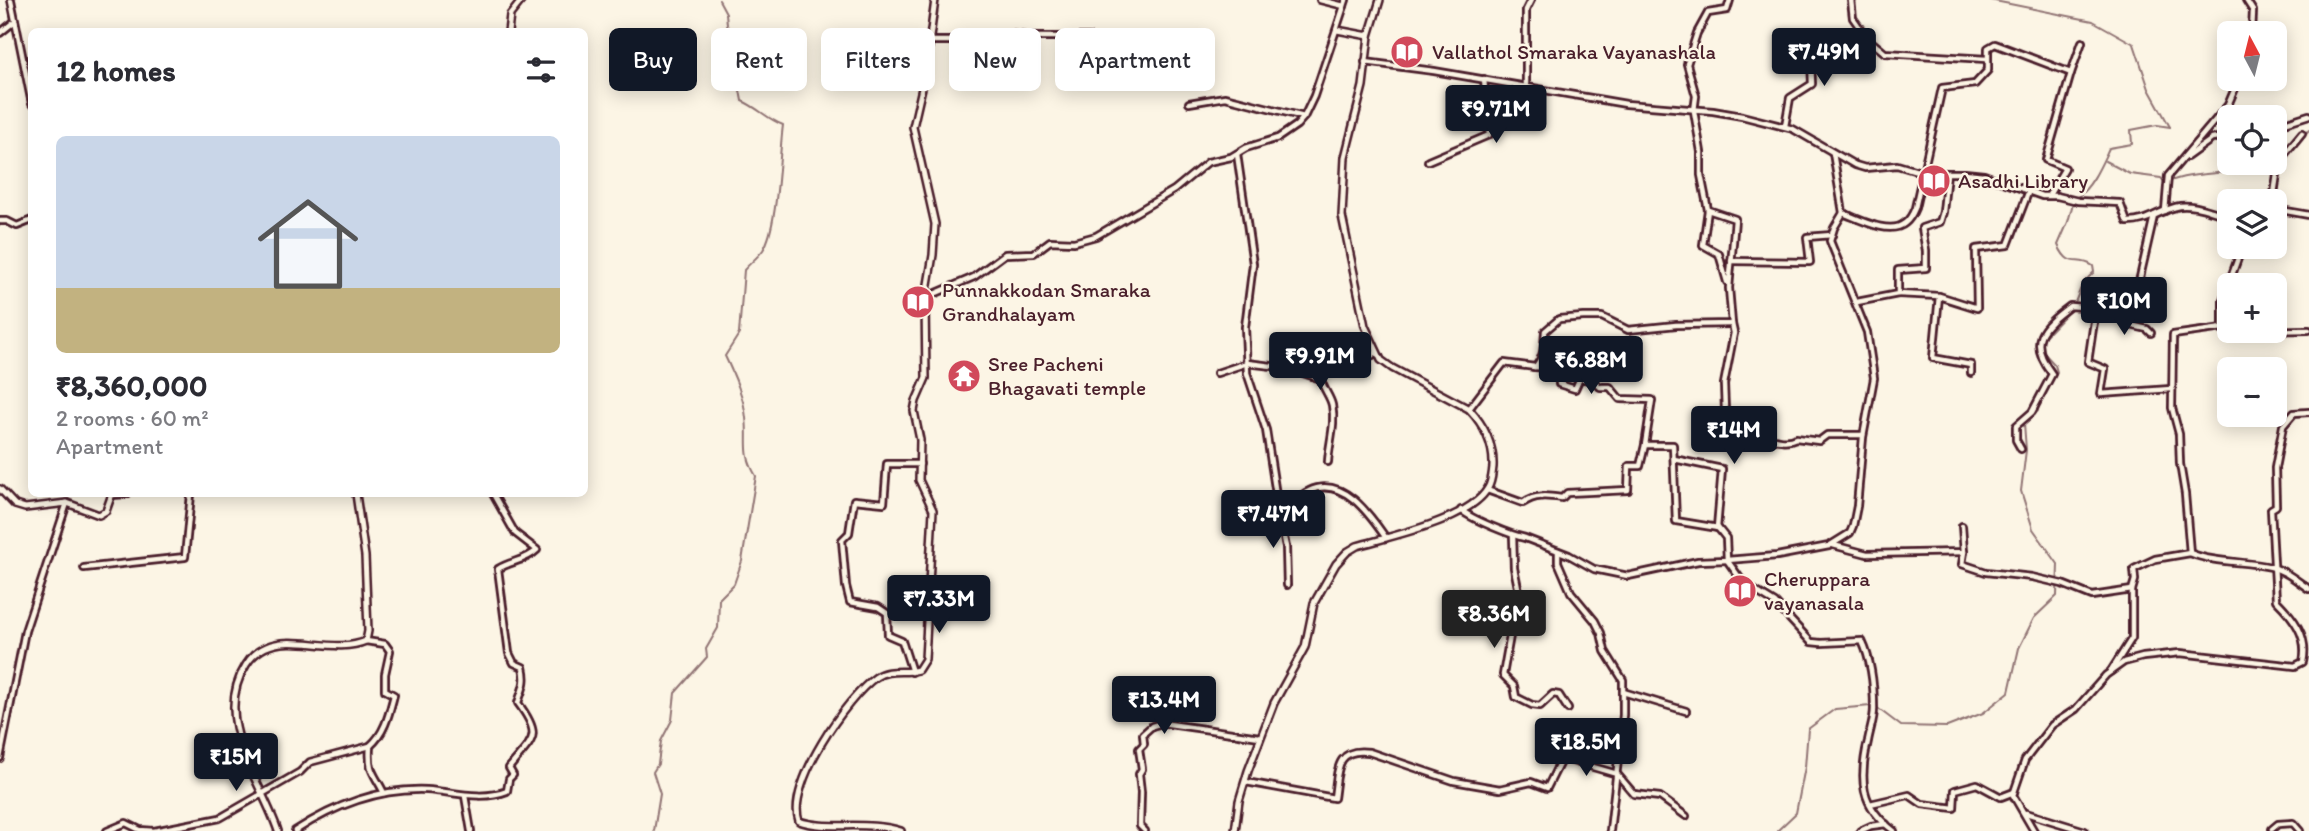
<!DOCTYPE html>
<html lang="en">
<head>
<meta charset="utf-8">
<style>
	:root { --surface:#fff; --page:#f7f7f7; --text:#2b2b33; --muted:#7c7c81; --line:#e1e1e2; --accent:#111827 }
	body { margin:0; font-family:Itim,sans-serif; background:var(--page); color:var(--text); height:100vh; display:flex; flex-direction:column; font-size:26px; white-space:nowrap }
	* { box-sizing:border-box; margin:0 }
	p { font-size:23px; color:var(--muted) }
	.icon { flex:none; width:38px; height:38px; fill:none; stroke:currentColor; stroke-width:2; stroke-linecap:round; stroke-linejoin:round }
	.map { position:relative; flex:1; overflow:hidden }
	.side { position:absolute; left:28px; top:28px; width:560px; height:469px; display:flex; flex-direction:column; background:var(--surface); border-radius:10px; box-shadow:0 4px 18px #0003 }
	.side>* { flex:none }
	.guide { position:absolute; left:609px; top:28px; width:665px; height:63px; display:flex; gap:14px }
	.needle { width:46px; rotate:353deg }
	.controls { position:absolute; left:2217px; top:21px; display:grid; gap:14px }
	.controls a { display:grid; place-items:center; width:70px; height:70px; border-radius:10px; background:var(--surface); box-shadow:0 4px 18px #0003; font-size:35px }
	.price { position:absolute; translate:-50% -60px; padding:0 16px; border-radius:7px; background:var(--accent); color:#fff; font-size:23px; line-height:46px; filter:drop-shadow(0 2px 4px #0008) }
	.price::after { content:''; position:absolute; left:50%; top:42px; width:21px; height:16px; margin-left:-10px; background:inherit; clip-path:polygon(0 0,100% 0,50% 100%) }
	.price.selected { background:#222; color:#fff }
	ul { padding:0; list-style:none }
	li { display:grid; align-content:center; gap:14px; height:371px; padding:0 28px }
	li+li { border-top:2px solid var(--line) }
	li span { display:grid; place-items:center; height:217px; border-radius:10px; color:#555 }
	li>.icon { margin-inline-start:auto }
	span .icon { width:126px; height:126px; fill:#fffc; stroke-width:1 }
	li b { font-size:30px }
	h2 { display:flex; justify-content:space-between; align-items:center; height:84px; padding:0 28px; font-size:30px }
	.tag { padding:0 24px; border-radius:10px; background:var(--surface); box-shadow:0 4px 18px #0003; font-size:24px; line-height:63px }
	.tag.selected { background:var(--accent); color:#fff }
	.map>svg:first-child { display:block }
	.lines { fill:none; stroke-linecap:round; stroke-linejoin:round }
	.stream { stroke:#917474; stroke-width:2 }
	.minor-casing { stroke:#4a1f2b; stroke-width:10 }
	.major-casing { stroke:#4a1f2b; stroke-width:10 }
	.minor { stroke:#fcf5e5; stroke-width:4.5 }
	.major { stroke:#fcf5e5; stroke-width:5 }
	.labels { text-anchor:middle; stroke-width:5; stroke-linejoin:round; paint-order:stroke }
	.poi-label { font-size:21px; fill:#4a1f2b; stroke:#fcf5e5; text-anchor:start }
</style>
</head>
<body>
<div class="map">
<svg width="2309" height="831" viewBox="0 0 2309 831">
	<rect width="100%" height="100%" fill="#fcf5e5"/>
	<filter id="ink" filterUnits="userSpaceOnUse"><feTurbulence type="fractalNoise" baseFrequency=".0143" numOctaves="2"/><feDisplacementMap in="SourceGraphic" scale="14" xChannelSelector="R" yChannelSelector="G"/><feConvolveMatrix kernelMatrix="1 2 1 2 8 2 1 2 1" color-interpolation-filters="sRGB"/></filter>
	<g filter="url(#ink)">
		<g class="lines">
			<g class="stream">
				<polyline points="1990,0 2093,21 2134,44 2149,89 2170,127"/>
				<polyline points="2295,145 2309,130"/>
				<polyline points="2275,160 2282,154"/>
				<path d="M2105,161l25,13 31,4 4,5c33,-14 71,-6 103,-20"/>
				<path d="M2076,198c16,-11 25,-33 33,-50l23,-4 -1,-14 26,-5 13,2"/>
				<path d="M2042,339l31,-32 10,-24 11,-11 -1,-6c-16,-11 -23,5 -35,-21l10,-23 5,-19"/>
				<polyline points="2042,351 2055,365 2057,372 2048,386"/>
				<polyline points="1876,707 1901,726 1947,727 1983,713 2009,692 2019,648 2034,618 2057,596 2058,564 2033,529 2021,491 2026,450 2024,423 2038,411 2039,403"/>
				<path d="M654,831l6,-37 -7,-22 5,-8 3,-23 11,-21 3,-27 32,-36 -1,-8 12,-21 1,-29 15,-15 8,-23 14,-85c-14,-23 -7,-34 -10,-58 -2,-21 -12,-43 -21,-62l14,-22 5,-64c6,-7 14,-13 19,-20 15,-23 16,-95 20,-125 -16,-6 -26,-18 -41,-24l-3,-16 -3,-40 -9,-20 -1,-12 -7,-13"/>
				<polyline points="1777,831 1796,813 1805,767 1808,729 1835,709 1871,706"/>
			</g>
			<defs>
				<g id="minor">
					<polyline points="11,0 32,104"/>
					<polyline points="1320,0 1344,6"/>
					<polyline points="1851,0 1853,18 1867,38 1885,53 1987,59"/>
					<polyline points="2246,0 2253,11 2252,33"/>
					<polyline points="0,33 15,21"/>
					<polyline points="930,41 960,41 1008,34 1034,37 1089,37"/>
					<path d="M1365,62l69,9 192,33 87,7 29,5 51,13 62,36 10,3 32,-3 27,8h41l19,2 58,21h15l21,5 42,2 7,19c20,1 34,-13 53,-16 17,-2 33,7 50,10"/>
					<polyline points="1526,86 1526,10 1531,0"/>
					<polyline points="1189,103 1225,97 1304,117"/>
					<polyline points="1785,126 1790,98 1812,84 1811,59 1804,42"/>
					<polyline points="2275,126 2309,115"/>
					<path d="M1833,153l10,60 -9,15 -4,13 37,91 7,46 -11,59 -6,69 -4,20 -3,7 -21,13 -52,10 -50,4 17,24 31,19 36,39 10,1 41,-2c10,21 12,45 12,68 0,10 -4,21 -6,32 -9,38 -8,65 26,90"/>
					<polyline points="1237,154 1253,264 1245,327 1247,373 1266,430 1279,514 1286,547 1287,585"/>
					<polyline points="2187,157 2212,139 2230,136"/>
					<polyline points="1428,161 1489,135 1484,79"/>
					<polyline points="2049,195 2065,168 2046,160 2071,73"/>
					<polyline points="2271,201 2274,194 2279,161 2302,133"/>
					<polyline points="2275,209 2309,215"/>
					<polyline points="1708,210 1703,245 1719,254 1727,282"/>
					<polyline points="2165,211 2168,176 2228,105 2239,79"/>
					<path d="M1843,213c16,6 47,23 62,10 4,-3 8,-10 10,-15l27,-120 33,-4 13,-14v-22l7,-4 76,29 11,-31"/>
					<polyline points="2154,216 2133,308 2126,318 2096,308 2088,362 2105,369 2101,394 2171,389"/>
					<polyline points="0,221 7,221 17,226 32,220"/>
					<path d="M2242,247l-19,53v28l-50,7 -1,73 7,26 1,30 5,30 5,59c23,10 55,8 81,14 14,3 26,14 38,22"/>
					<polyline points="1731,261 1810,262 1807,237 1832,235"/>
					<polyline points="1898,294 1939,296 1933,358 1971,365 1971,373"/>
					<polyline points="1939,296 1977,308 1976,249 2008,245 2028,193"/>
					<polyline points="927,297 974,277 1005,254 1034,253 1050,241 1074,242 1096,236 1174,190 1208,162 1231,157 1246,148 1278,138 1297,125 1304,117 1314,96 1346,0"/>
					<polyline points="1857,302 1898,294 1898,270 1926,268 1926,251 1922,228 1940,222 1943,212 1947,173"/>
					<polyline points="2126,318 2130,325 2147,329 2151,333"/>
					<path d="M1732,324l2,9 -10,51 2,52 11,-2 7,7c4,-2 7,-4 11,-5 14,-1 27,9 41,2l23,3 8,-6h36"/>
					<polyline points="2232,331 2309,330"/>
					<polyline points="1534,367 1560,368 1559,384 1575,389 1580,378 1594,381 1600,387 1610,387 1620,399 1652,400 1645,445"/>
					<polyline points="1217,373 1247,363 1288,368 1321,379 1324,369 1364,362 1376,352"/>
					<path d="M1321,379c2,10 9,17 11,26 4,19 -3,38 -4,57"/>
					<path d="M1469,409l35,-46 31,4c10,-10 9,-23 10,-36l14,-12 24,-2h19l26,13 48,-5 56,-1 -3,-36 6,-69 -27,-9 -7,-35v-23l-7,-41 2,-15 -9,-32 10,-31 11,-20 19,-3 3,-10"/>
					<path d="M2021,449l-5,-9v-14l16,-14 20,-38c-25,-33 -11,-46 18,-68l26,2"/>
					<polyline points="1674,459 1722,469 1717,528"/>
					<polyline points="112,495 127,494"/>
					<path d="M1461,510c12,10 50,25 64,28l44,17 25,14 34,7 70,-15 29,-1 -1,-22 -8,-10 -42,-7 -3,-76h-28l-5,21h-11l-1,24 -61,3 -5,5c-14,-2 -27,-4 -39,5l-36,-13"/>
					<path d="M1246,520c10,-2 23,-2 32,-6 12,-5 19,-18 31,-23 34,-16 61,24 77,47"/>
					<polyline points="1513,536 1514,568 1521,602 1528,607 1534,618 1529,622 1513,619 1503,675 1514,686 1516,697 1532,705 1540,706 1553,694 1559,695 1568,709"/>
					<polyline points="1833,545 1867,554 1964,552 1962,526"/>
					<polyline points="1558,551 1558,562 1571,592 1595,621 1601,633 1605,651 1623,680 1623,715 1610,831"/>
					<polyline points="1964,552 1962,564 1986,572 2032,577 2062,584 2092,596 2132,590 2135,580 2134,569 2155,559 2190,553"/>
					<polyline points="84,568 185,557 191,494"/>
					<path d="M366,641l19,3 5,7 -5,23v16l9,5c-5,19 -9,38 -24,51 -2,27 4,26 14,47"/>
					<polyline points="2111,671 2132,638 2132,590"/>
					<polyline points="912,672 902,641 888,635 887,613 878,607 850,602 846,586 842,540 849,533 854,500 884,503 887,464 920,464"/>
					<polyline points="1623,692 1686,711"/>
					<polyline points="0,758 25,631 67,503"/>
					<path d="M1246,782l88,16c4,-26 1,-51 35,-46l85,29 46,8 31,-7 16,6 15,-30 55,16 17,20 26,3 26,19"/>
					<polyline points="465,796 471,831"/>
					<polyline points="1870,804 1909,795 1922,804 1954,808 1955,790 1977,784 2001,797 2014,792"/>
					<polyline points="2026,813 2085,831"/>
					<polyline points="2272,829 2278,824 2293,823 2300,831"/>
					<polyline points="107,831 126,823 140,830 154,831 220,818 300,772 310,762 370,746"/>
					<path d="M295,831c40,-26 84,-43 132,-41 26,2 55,11 80,1l2,-12 4,-4 -4,-7c23,-29 35,-30 9,-65 4,-14 9,-20 5,-36l-9,-4 -5,-10 -11,-84c12,-8 28,-8 39,-19l-22,-17 -22,-39"/>
					<polyline points="1145,831 1140,826 1141,792 1139,774 1142,769 1139,749 1144,744 1143,734 1152,726 1162,723 1260,737"/>
					<polyline points="1860,831 1871,826 1886,824"/>
					<path d="M2034,831l-21,-36 12,-35 27,-35 24,-16 30,-34 18,-13 19,-5 37,-4 115,13 8,-4c6,-26 -10,-45 -27,-62l-5,-91 5,-3 -1,-38 8,-42 11,-13 15,-1"/>
				</g>
				<g id="major">
					<polyline points="1337,30 1369,36"/>
					<polyline points="508,32 510,15 522,0"/>
					<polyline points="0,489 15,505 25,508 67,503 99,515 106,511 112,494"/>
					<path d="M278,831c-17,-51 -67,-111 -32,-166 8,-13 20,-20 35,-22 27,-3 60,9 85,-2l2,-10 -3,-75 -9,-62"/>
					<path d="M901,831c-33,-11 -75,0 -102,-10 -13,-36 48,-124 77,-144 13,-9 28,-3 42,-7l7,-11 8,-149 -14,-30 1,-40 -6,-29 2,-10 10,-23 -1,-76 8,-47 2,-31 -22,-97 12,-52 10,-75"/>
					<path d="M1235,831l4,-30 9,-30 26,-68 31,-56 9,-44 22,-39 11,-12 10,-6c34,-10 113,-26 131,-58 4,-7 4,-14 5,-21 1,-23 -9,-42 -24,-58l-77,-41 -11,-8 -16,-34 -23,-110 3,-59 18,-71 6,-50 11,-36"/>
				</g>
			</defs>
			<use href="#minor" class="minor-casing"/>
			<use href="#major" class="major-casing"/>
			<use href="#minor" class="minor"/>
			<use href="#major" class="major"/>
		</g>
	</g>
	<defs>
		<symbol id="library-disc" viewBox="-11 -11 22 22"><circle r="9.5" fill="#d1495b" stroke="#fcf5e5"/><path d="M-6-4Q-3-5.5-.7-3.5V5Q-3 3-6 4ZM6-4Q3-5.5 .7-3.5V5Q3 3 6 4Z" fill="#fff"/></symbol>
		<symbol id="temple-disc" viewBox="-11 -11 22 22"><circle r="9.5" fill="#d1495b" stroke="#fcf5e5"/><path d="M0-6L5-2H3V0L6.5 2.5H4V6H1.5V3h-3V6H-4V2.5H-6.5L-3 0V-2H-5Z" fill="#fff"/></symbol>
	</defs>
	<g fill-rule="evenodd">
		<use href="#library-disc" x="1388" y="33" width="38" height="38"/>
		<use href="#library-disc" x="1915" y="162" width="38" height="38"/>
		<use href="#library-disc" x="899" y="283" width="38" height="38"/>
		<use href="#temple-disc" x="945" y="357" width="38" height="38"/>
		<use href="#library-disc" x="1721" y="572" width="38" height="38"/>
	</g>
	<g class="labels">
		<g class="poi-label">
			<text x="1432" y="59">Vallathol Smaraka Vayanashala</text>
			<text x="1958" y="188">Asadhi Library</text>
			<text x="942" y="297">Punnakkodan Smaraka<tspan x="942" dy="24">Grandhalayam</tspan></text>
			<text x="988" y="371">Sree Pacheni<tspan x="988" dy="24">Bhagavati temple</tspan></text>
			<text x="1764" y="586">Cheruppara<tspan x="1764" dy="24">vayanasala</tspan></text>
		</g>
	</g>
</svg>
<div class="controls">
<a><svg class="needle" viewBox="-14 -14 28 28"><path d="M0-13l5 13h-10z" fill="#e53935"/><path d="M0 13l5-13h-10z" fill="#7c7c81"/></svg></a>
<a><svg class="icon" aria-label="locate" viewBox="0 0 24 24"><circle cx="12" cy="12" r="6"/><path d="M12 2v4M12 18v4M2 12h4M18 12h4"/></svg></a>
<a><svg class="icon" aria-label="layers" viewBox="0 0 24 24"><path d="M12 4l9 5-9 5-9-5zM3 14l9 5 9-5"/></svg></a>
<a>+</a>
<a>−</a>
</div>
<b class="price" style="left:1824px;top:88px">₹7.49M</b>
<b class="price" style="left:1496px;top:145px">₹9.71M</b>
<b class="price" style="left:2124px;top:337px">₹10M</b>
<b class="price" style="left:1320px;top:392px">₹9.91M</b>
<b class="price" style="left:1591px;top:396px">₹6.88M</b>
<b class="price" style="left:1734px;top:466px">₹14M</b>
<b class="price" style="left:1273px;top:550px">₹7.47M</b>
<b class="price" style="left:939px;top:635px">₹7.33M</b>
<b class="price selected" style="left:1494px;top:650px">₹8.36M</b>
<b class="price" style="left:1164px;top:736px">₹13.4M</b>
<b class="price" style="left:1586px;top:778px">₹18.5M</b>
<b class="price" style="left:236px;top:793px">₹15M</b>
<div class="guide">
<a class="tag selected">Buy</a>
<a class="tag">Rent</a>
<a class="tag">Filters</a>
<a class="tag">New</a>
<a class="tag">Apartment</a>
</div>
<section class="side">
<h2>12 homes<svg class="icon" aria-label="filters" viewBox="0 0 24 24"><path d="M4 7h16M4 17h16"/><circle cx="9" cy="7" r="2"/><circle cx="15" cy="17" r="2"/></svg></h2>
<ul>
<li><span style="background:linear-gradient(#c9d6e8 70%,#c2b280 0)"><svg class="icon" aria-label="home" viewBox="0 0 24 24"><path d="M3 11l9-7 9 7M6 9v11h12V9"/></svg></span><div><b>₹8,360,000</b><p>2 rooms · 60 m²</p><p>Apartment</p></div></li>
</ul>
</section>
</div>
</body>
</html>
